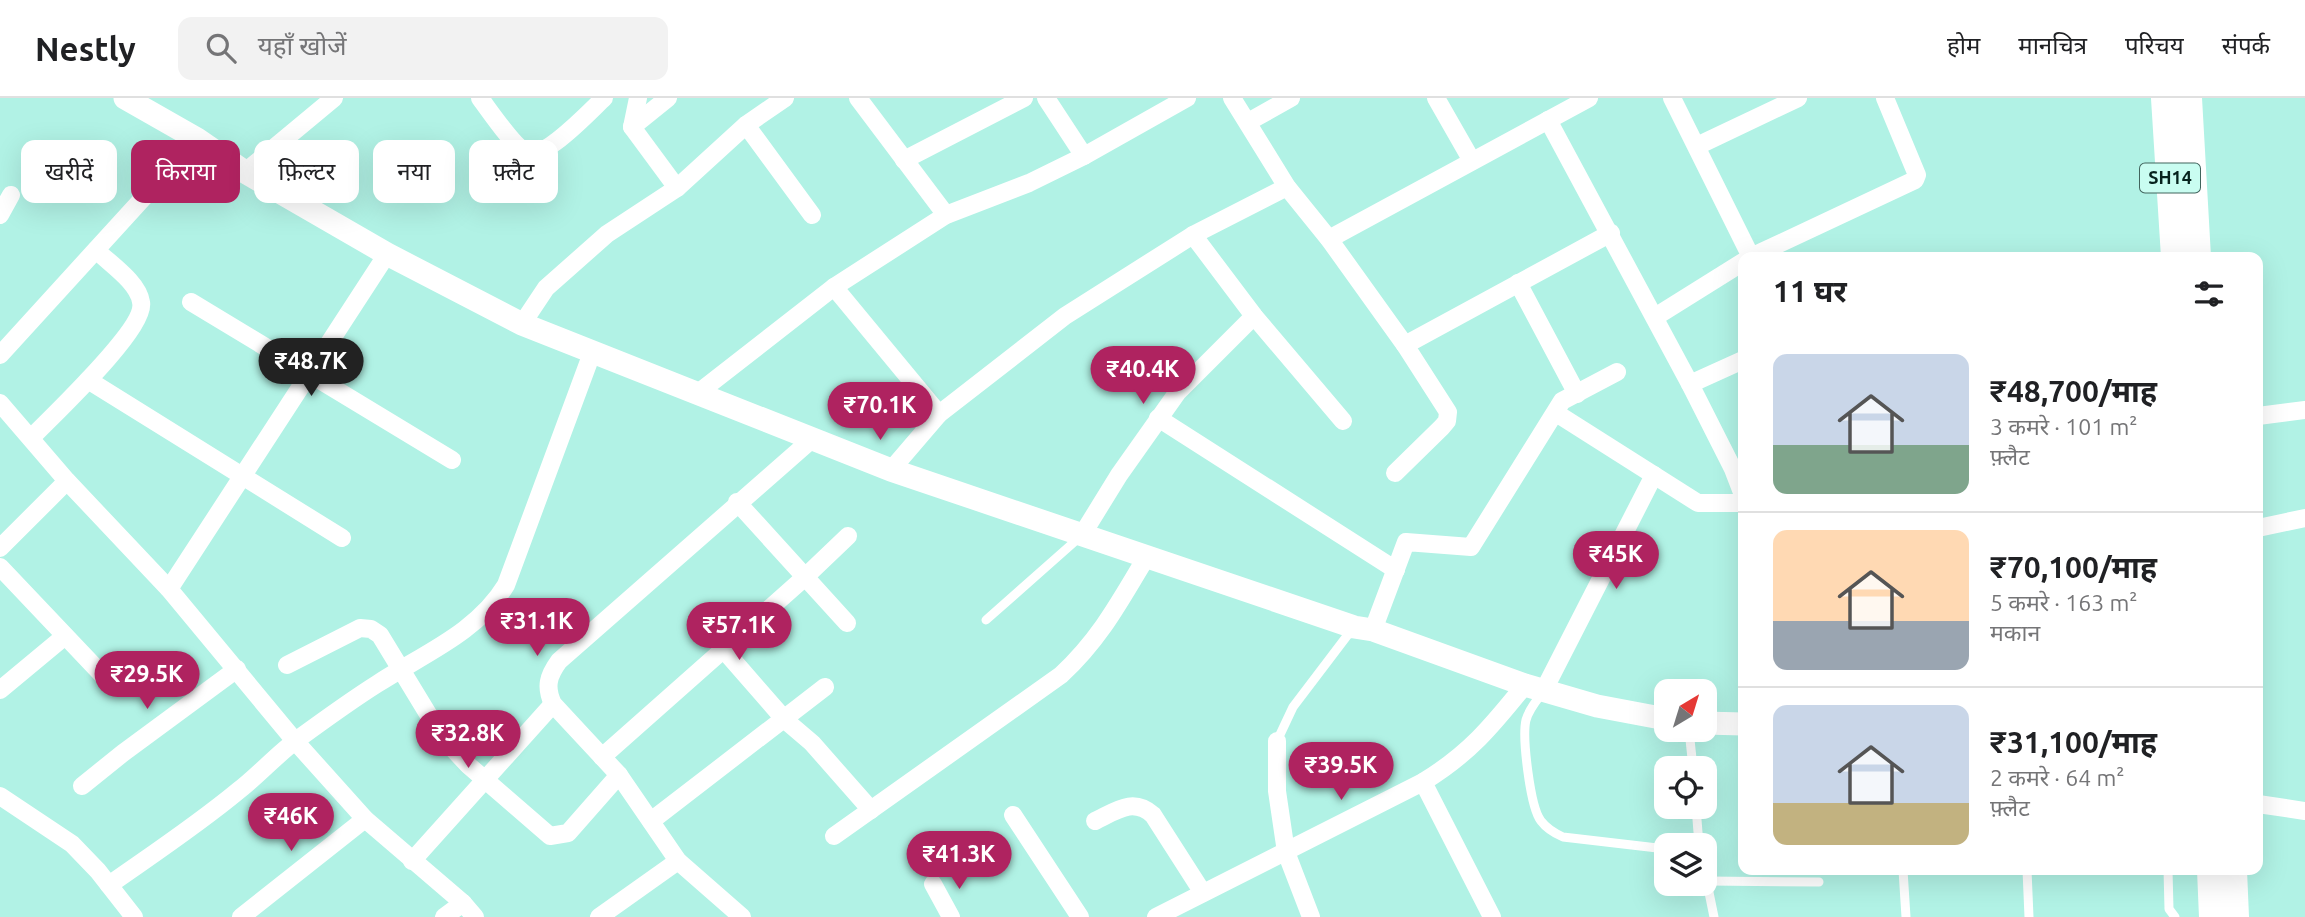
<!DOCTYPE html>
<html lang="hi">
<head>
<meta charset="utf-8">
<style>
	:root { --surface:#fff; --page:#f2f2f2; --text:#202124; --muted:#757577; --line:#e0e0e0; --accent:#af2360 }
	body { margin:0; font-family:Ubuntu,"Noto Sans Devanagari",sans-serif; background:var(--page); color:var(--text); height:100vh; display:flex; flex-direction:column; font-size:26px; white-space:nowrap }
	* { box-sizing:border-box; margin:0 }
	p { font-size:23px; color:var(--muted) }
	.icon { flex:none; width:38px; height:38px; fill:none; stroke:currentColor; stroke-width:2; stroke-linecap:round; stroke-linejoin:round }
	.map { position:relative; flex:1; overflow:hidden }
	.side { position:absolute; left:1738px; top:154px; width:525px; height:623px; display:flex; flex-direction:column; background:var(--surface); border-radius:14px; box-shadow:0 7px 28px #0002 }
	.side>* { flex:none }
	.hud { position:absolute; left:21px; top:42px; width:665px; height:63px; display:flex; gap:14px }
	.needle { width:46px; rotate:38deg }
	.controls { position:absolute; left:1654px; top:581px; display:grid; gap:14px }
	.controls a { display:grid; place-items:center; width:63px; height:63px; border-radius:14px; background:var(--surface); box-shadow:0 7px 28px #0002; font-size:35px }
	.price { position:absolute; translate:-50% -60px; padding:0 16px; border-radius:24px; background:var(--accent); color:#fff; font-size:23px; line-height:46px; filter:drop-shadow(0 2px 4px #0008) }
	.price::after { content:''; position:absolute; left:50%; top:42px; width:21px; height:16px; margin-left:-10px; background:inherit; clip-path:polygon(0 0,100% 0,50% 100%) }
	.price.selected { background:#222; color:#fff }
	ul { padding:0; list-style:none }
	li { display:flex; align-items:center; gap:21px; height:175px; padding:0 35px }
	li+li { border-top:2px solid var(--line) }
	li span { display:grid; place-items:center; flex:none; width:196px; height:140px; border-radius:14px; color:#555 }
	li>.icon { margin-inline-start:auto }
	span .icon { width:84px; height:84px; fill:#fffc; stroke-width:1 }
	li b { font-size:30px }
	h2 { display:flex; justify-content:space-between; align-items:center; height:84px; padding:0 35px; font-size:30px }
	.chip { padding:0 24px; border-radius:14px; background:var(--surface); box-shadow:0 7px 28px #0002; font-size:24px; line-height:63px }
	.chip.selected { background:var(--accent); color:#fff }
	header { display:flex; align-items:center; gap:42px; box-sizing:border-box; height:98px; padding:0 35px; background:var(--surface); border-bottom:2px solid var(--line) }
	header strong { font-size:33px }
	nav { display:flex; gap:38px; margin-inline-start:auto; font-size:24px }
	.search { width:490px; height:63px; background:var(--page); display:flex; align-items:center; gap:18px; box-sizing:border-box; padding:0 24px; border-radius:14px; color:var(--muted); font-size:26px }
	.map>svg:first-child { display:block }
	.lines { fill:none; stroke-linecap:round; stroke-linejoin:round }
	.service { stroke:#fff; stroke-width:9 }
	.minor { stroke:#fff; stroke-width:18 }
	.tertiary { stroke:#fff; stroke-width:23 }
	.primary { stroke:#fff; stroke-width:28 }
	.labels { text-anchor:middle; stroke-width:6; stroke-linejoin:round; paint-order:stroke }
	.shield { fill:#c9fdf1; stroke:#41645d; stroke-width:2 }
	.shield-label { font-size:18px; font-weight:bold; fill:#07231e }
</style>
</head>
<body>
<header>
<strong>Nestly</strong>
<div class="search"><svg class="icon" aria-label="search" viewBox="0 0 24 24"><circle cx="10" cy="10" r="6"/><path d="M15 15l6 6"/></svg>यहाँ खोजें</div>
<nav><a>होम</a><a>मानचित्र</a><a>परिचय</a><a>संपर्क</a></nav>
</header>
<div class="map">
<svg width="2305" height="819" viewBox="0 0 2305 819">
	<rect width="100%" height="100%" fill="#b1f2e5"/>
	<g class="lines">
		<g class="service">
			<polyline points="986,522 1081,438"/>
			<path d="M1543,594c-6,8 -14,17 -17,28 -4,17 4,87 15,101 6,8 13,12 22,16l103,12"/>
			<polyline points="1689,632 1693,670"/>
			<polyline points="1277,643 1293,609 1353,530"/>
			<polyline points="1696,709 1699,747"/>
			<polyline points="1704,770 1714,819"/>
			<polyline points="1903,772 1906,819"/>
			<polyline points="2027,772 2029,819"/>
			<polyline points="2168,772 2169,811 2175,819"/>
			<polyline points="1708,783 1819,784"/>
		</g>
		<g class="minor">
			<path d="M480,0c9,12 34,49 46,54 18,9 64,-41 78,-54"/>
			<polyline points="668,0 632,29 677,90"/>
			<polyline points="858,0 946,117"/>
			<polyline points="1046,0 1084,58"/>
			<polyline points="1232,0 1287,89 1329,141 1405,247 1448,314 1447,323 1442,329 1395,375"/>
			<polyline points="1436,0 1472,63"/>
			<polyline points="1672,0 1751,159"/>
			<polyline points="1548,22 1690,286 1733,371 1743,397"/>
			<polyline points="1248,24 1291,0"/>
			<polyline points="746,27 812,117"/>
			<polyline points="632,29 638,0"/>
			<polyline points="1697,48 1798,0"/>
			<polyline points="904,62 1024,0"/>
			<polyline points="245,74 334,0"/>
			<polyline points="0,117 11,97"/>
			<polyline points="1193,137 1254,218 1343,323"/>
			<polyline points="1329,141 1589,0"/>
			<polyline points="1751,159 1915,82 1917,77 1885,0"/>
			<polyline points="1518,185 1577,296"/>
			<polyline points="834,189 939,316"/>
			<polyline points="191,204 452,362"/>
			<polyline points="1655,219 1743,164"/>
			<polyline points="522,226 546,190 572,167 607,136 677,90 746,27 785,0"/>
			<polyline points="1405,247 1611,135"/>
			<polyline points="0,257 197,41"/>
			<polyline points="88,282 342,440"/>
			<polyline points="1690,286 1743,262"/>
			<polyline points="698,295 834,189 946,117 1029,85 1084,58 1187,0"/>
			<polyline points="0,305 67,383 169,491 295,643 365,721 463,805 475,819"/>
			<polyline points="1556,315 1698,405 1743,405"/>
			<polyline points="2258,318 2305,312"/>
			<polyline points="1158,320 1396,472"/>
			<path d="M31,340c20,-21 116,-110 110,-136 -3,-20 -31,-38 -45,-52"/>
			<polyline points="891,372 939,316 1065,218 1193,137 1287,89"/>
			<polyline points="737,404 847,525"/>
			<polyline points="2258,430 2305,420"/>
			<polyline points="1082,437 1119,377 1177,295 1254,218"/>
			<polyline points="0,450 67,383"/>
			<polyline points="0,469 111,586"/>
			<polyline points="169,491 387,156"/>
			<polyline points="1373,532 1406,444 1471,449 1562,303 1617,274"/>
			<polyline points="724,552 785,622 812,645 871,712"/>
			<polyline points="287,567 360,530 371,531 380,537 442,639 468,667 550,738 568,735 619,677"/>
			<polyline points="0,592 65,538"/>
			<polyline points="1544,592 1654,377"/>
			<polyline points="1277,643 1277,693 1286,754 1311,819"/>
			<polyline points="602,659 804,480 848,438"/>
			<polyline points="1423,684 1492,819"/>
			<polyline points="82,688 123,655 237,571"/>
			<polyline points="0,698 72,746 98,773 134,819"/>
			<polyline points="2258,706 2305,713"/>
			<polyline points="1013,717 1080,819"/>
			<polyline points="651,723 825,589"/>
			<path d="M1095,723c21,-10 38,-24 58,-6l50,78"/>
			<path d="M834,738l227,-161c39,-36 59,-74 86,-119"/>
			<polyline points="412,763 553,606"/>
			<polyline points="933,786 951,819"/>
			<path d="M109,787c44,-31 88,-60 129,-94 21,-16 39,-37 60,-52 26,-19 52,-38 79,-55 46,-30 100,-51 129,-99l86,-232"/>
			<polyline points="241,819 365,721"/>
			<polyline points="444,819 463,805"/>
			<polyline points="599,819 678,763"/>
			<path d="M742,819l-64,-56 -59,-86 -66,-71c-8,-17 -5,-28 6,-43l252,-221"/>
			<path d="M1156,819l267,-135c46,-28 69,-56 102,-97"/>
		</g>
		<g class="tertiary">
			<polyline points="125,0 197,41 245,74 387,156 522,226 891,372 1354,529 1373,532 1525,587 1597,608 1666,621"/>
			<polyline points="1704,625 1743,626"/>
		</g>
		<g class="primary">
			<polyline points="2165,0 2175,159"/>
			<polyline points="2188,0 2197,159"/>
			<polyline points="2211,772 2213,819"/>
			<polyline points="2233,772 2235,819"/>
		</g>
	</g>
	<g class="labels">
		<rect class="shield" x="2140" y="65.5" width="60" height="29" rx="5"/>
		<g class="shield-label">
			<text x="2170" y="86">SH14</text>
		</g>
	</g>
</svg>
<div class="controls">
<a><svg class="needle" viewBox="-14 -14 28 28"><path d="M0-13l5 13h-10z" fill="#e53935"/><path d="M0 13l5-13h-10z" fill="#757577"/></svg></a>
<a><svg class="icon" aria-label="locate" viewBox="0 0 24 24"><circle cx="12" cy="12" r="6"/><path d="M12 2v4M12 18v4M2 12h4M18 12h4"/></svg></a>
<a><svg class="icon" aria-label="layers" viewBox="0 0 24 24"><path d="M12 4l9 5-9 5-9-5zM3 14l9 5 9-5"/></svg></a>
</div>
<b class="price selected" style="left:311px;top:300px">₹48.7K</b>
<b class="price" style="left:1143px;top:308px">₹40.4K</b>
<b class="price" style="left:880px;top:344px">₹70.1K</b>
<b class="price" style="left:1616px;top:493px">₹45K</b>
<b class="price" style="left:537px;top:560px">₹31.1K</b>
<b class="price" style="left:739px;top:564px">₹57.1K</b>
<b class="price" style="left:147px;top:613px">₹29.5K</b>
<b class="price" style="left:468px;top:672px">₹32.8K</b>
<b class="price" style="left:1341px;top:704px">₹39.5K</b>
<b class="price" style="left:291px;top:755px">₹46K</b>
<b class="price" style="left:959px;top:793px">₹41.3K</b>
<div class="hud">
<a class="chip">खरीदें</a>
<a class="chip selected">किराया</a>
<a class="chip">फ़िल्टर</a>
<a class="chip">नया</a>
<a class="chip">फ़्लैट</a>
</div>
<section class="side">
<h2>11 घर<svg class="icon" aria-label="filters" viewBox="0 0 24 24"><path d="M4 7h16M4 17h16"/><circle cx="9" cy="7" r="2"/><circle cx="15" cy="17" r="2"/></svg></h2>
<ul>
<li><span style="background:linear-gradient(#c9d6e8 65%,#7fa58c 0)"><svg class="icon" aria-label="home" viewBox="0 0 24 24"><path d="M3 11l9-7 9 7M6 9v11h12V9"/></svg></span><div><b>₹48,700/माह</b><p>3 कमरे · 101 m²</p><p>फ़्लैट</p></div></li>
<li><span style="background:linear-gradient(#ffd9b3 65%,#9aa5b1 0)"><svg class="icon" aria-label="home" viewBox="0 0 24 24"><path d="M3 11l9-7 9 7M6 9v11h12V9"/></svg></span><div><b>₹70,100/माह</b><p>5 कमरे · 163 m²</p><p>मकान</p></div></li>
<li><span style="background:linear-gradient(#c9d6e8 70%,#c2b280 0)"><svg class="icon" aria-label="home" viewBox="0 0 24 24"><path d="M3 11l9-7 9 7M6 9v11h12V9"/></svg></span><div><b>₹31,100/माह</b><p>2 कमरे · 64 m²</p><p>फ़्लैट</p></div></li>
</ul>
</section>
</div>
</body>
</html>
